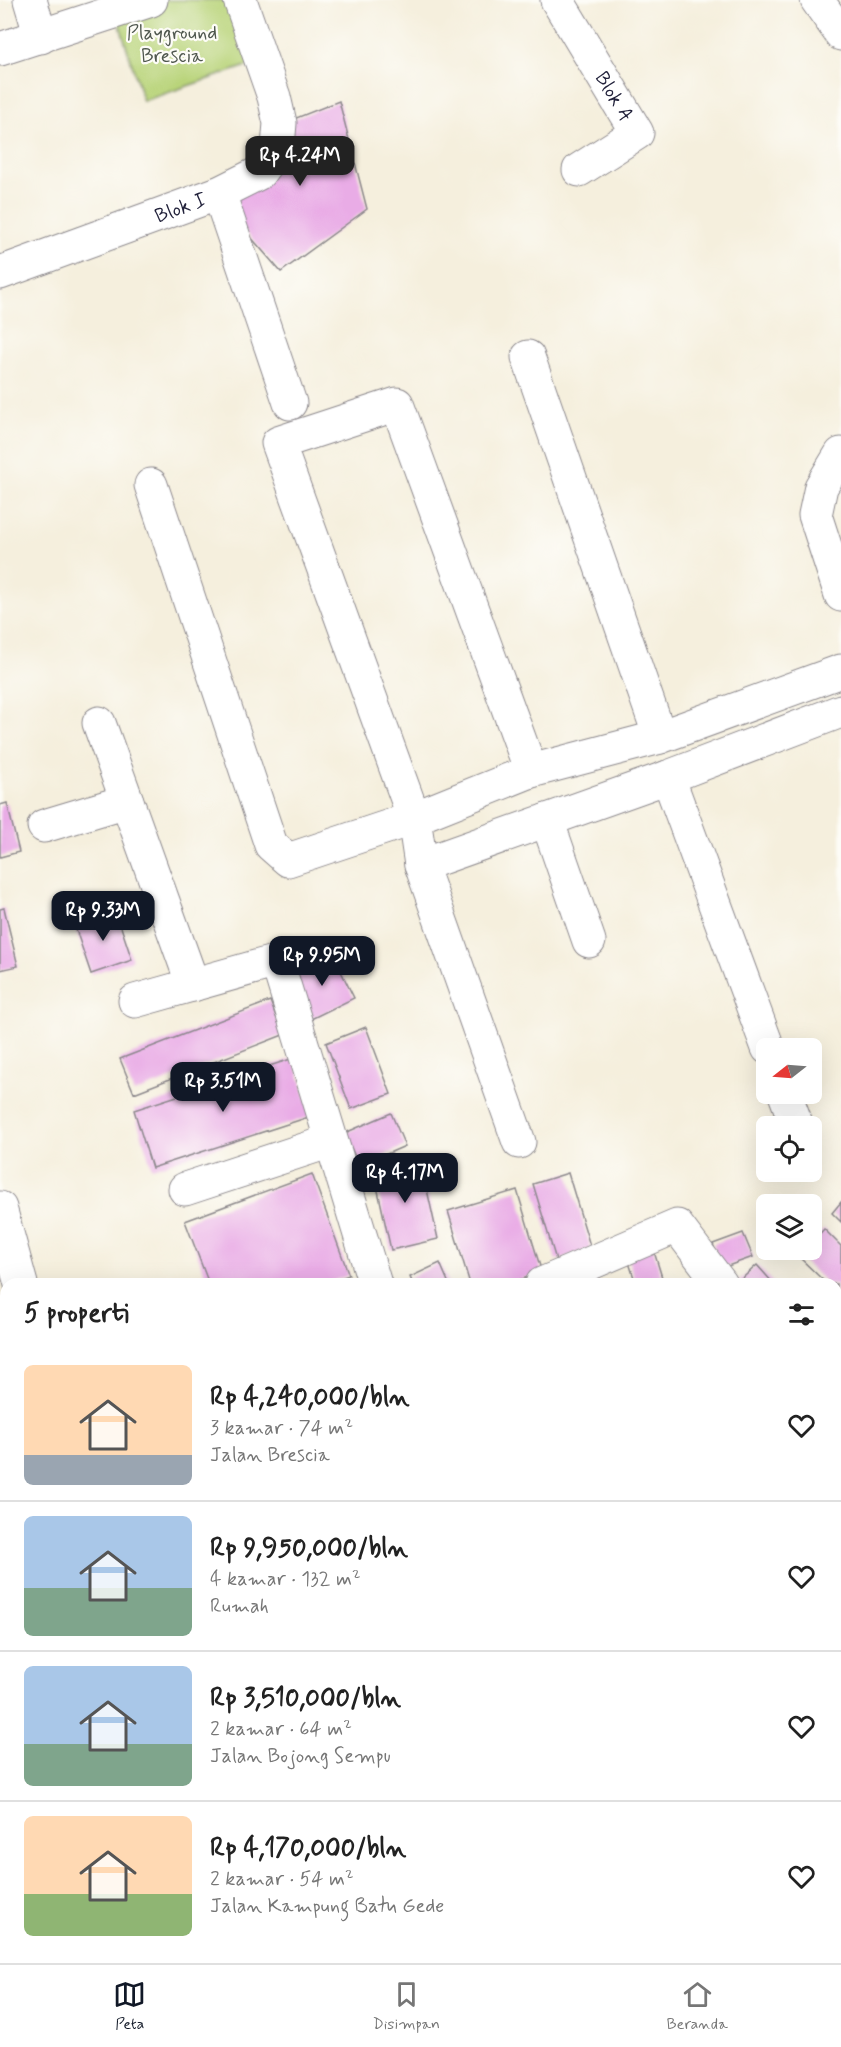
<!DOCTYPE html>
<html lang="id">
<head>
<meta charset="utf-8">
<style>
	:root { --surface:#fff; --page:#f2f2f2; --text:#222; --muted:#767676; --line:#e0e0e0; --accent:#111827 }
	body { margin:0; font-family:Mynerve,sans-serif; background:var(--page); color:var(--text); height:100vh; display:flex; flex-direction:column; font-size:22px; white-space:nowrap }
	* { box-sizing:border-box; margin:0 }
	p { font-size:20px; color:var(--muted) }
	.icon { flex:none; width:33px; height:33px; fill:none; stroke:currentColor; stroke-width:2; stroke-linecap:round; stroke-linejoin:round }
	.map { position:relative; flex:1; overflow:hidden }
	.panel { position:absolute; left:0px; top:1278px; width:842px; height:686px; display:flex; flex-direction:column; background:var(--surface); border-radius:18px 18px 0 0; box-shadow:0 6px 24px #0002 }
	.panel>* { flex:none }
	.needle { width:39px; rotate:253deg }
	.fabs { position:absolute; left:756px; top:1038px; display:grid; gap:12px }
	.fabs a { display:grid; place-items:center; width:66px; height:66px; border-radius:9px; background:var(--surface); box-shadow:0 6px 24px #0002; font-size:30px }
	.price { position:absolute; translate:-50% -51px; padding:0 14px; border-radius:12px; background:var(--accent); color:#fff; font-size:20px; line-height:39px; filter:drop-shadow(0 2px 3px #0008) }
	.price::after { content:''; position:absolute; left:50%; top:36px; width:18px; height:14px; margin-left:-9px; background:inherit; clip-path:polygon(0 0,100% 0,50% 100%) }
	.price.selected { background:#222; color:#fff }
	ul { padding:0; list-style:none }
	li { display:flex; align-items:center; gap:18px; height:150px; padding:0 24px }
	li+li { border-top:2px solid var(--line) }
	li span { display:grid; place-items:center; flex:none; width:168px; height:120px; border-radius:9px; color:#555 }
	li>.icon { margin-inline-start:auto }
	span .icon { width:72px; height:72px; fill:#fffc; stroke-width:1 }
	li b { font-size:26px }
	h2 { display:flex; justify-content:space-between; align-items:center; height:72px; padding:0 24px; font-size:26px }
	.menu { display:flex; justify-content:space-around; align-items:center; height:84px; border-top:2px solid var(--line); background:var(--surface); font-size:16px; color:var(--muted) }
	.menu a { display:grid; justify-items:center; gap:3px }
	.menu .selected { color:var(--accent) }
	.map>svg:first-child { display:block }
	.green { fill:#b9d47a; stroke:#6e7b5a; stroke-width:1.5 }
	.building { fill:#e9ace6 }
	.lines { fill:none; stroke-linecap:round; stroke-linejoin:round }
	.minor-casing { stroke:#8c888c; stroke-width:35 }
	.minor { stroke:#fff; stroke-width:33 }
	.labels { text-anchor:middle; stroke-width:4.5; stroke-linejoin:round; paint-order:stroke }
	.park-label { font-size:20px; fill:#4f574e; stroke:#fdfcf7 }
	.street-label { font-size:20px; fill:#22223b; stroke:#fdfcf7 }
</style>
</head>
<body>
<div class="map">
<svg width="841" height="1963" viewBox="0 0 841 1963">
	<rect width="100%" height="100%" fill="#fdfcf7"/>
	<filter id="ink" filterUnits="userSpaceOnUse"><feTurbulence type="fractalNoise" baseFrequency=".0167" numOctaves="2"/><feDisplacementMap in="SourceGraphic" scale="12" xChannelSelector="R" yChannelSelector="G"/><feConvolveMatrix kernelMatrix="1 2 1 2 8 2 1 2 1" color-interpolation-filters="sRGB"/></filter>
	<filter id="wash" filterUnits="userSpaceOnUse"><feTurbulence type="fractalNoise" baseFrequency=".008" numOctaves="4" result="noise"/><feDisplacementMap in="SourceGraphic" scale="24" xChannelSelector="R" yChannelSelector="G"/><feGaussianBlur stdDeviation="1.35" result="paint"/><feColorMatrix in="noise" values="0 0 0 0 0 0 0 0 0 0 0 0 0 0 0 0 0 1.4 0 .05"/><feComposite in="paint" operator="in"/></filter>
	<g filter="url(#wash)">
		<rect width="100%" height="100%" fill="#f5efdd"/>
		<polygon class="green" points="151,0 239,0 262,61 143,101 116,12"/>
		<g id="blocks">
			<g class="building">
				<polygon points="339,101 367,209 281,272 242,227 230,189 281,124"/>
				<polygon points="7,803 19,852 0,857 0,805"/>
				<polygon points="4,908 18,966 0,970 0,909"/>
				<polygon points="115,909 132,960 91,974 74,924"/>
				<polygon points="333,955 354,998 311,1019 290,976"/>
				<polygon points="270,1001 283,1035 134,1093 120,1059"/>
				<polygon points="366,1027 391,1094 351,1109 326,1043"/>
				<polygon points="294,1058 312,1116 152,1168 134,1110"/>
				<polygon points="391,1113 405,1146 359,1166 345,1133"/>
				<polygon points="420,1158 438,1239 391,1250 373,1168"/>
				<polygon points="568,1173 591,1249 556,1260 533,1184"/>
				<polygon points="312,1174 349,1275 325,1284 209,1284 185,1221"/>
				<polygon points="517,1190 542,1273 505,1284 470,1284 448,1211"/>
				<polygon points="841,1202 841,1222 832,1213"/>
				<polygon points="824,1229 841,1246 841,1298 836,1292 836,1284 827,1284 798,1256 805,1250 812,1250 812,1242"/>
				<polygon points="743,1233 753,1257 722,1268 713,1244"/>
				<polygon points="652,1245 664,1284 636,1284 626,1253"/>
				<polygon points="440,1263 449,1284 413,1284 410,1277"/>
				<polygon points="757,1265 774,1284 736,1284"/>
				<polygon points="841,1803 841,1853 836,1841 836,1806"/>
				<polygon points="0,1835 6,1853 0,1855"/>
				<polygon points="6,1859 6,1917 0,1919 0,1861"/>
				<polygon points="17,1958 132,1958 133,1963 10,1963 18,1960"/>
				<polygon points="254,1958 299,1958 305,1963 249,1963"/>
				<polygon points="430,1958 486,1958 480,1963 435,1963"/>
				<polygon points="606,1958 696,1958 701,1963 611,1963"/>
			</g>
		</g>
	</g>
	<g filter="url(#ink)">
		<use href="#blocks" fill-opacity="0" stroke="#8c888c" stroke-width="1.5"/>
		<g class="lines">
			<defs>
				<g id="minor">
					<polyline points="30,0 41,37"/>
					<path id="s1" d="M557,0l80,133 -58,37"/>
					<polyline points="817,0 841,34"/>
					<polyline points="0,49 151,0"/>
					<polyline points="219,193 259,173 278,147 280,123 274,97 240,0"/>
					<path id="s2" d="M0,273l219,-80 71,210"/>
					<polyline points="528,357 660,737"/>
					<polyline points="841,454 821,487 815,515 841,595"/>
					<polyline points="151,485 271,845 288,860 414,818 531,771 660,737 841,671"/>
					<polyline points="99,723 193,985"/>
					<polyline points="668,777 768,1048"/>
					<polyline points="547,820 589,941"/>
					<polyline points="44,826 127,801"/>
					<polyline points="421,865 668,777 841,711"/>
					<polyline points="135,1001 270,963 279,968 375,1284"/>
					<polyline points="785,1094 797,1126"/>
					<polyline points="519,1142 421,865 414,818 278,443 397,404 531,771"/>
					<polyline points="185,1189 331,1141"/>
					<polyline points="0,1208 21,1284"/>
					<polyline points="542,1284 677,1226 721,1284"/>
					<polyline points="836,1424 841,1420"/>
					<polyline points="0,1636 6,1634"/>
					<polyline points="0,1771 6,1770"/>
					<polyline points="0,1933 6,1931"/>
					<polyline points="357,1958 362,1963"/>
					<polyline points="591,1958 596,1963"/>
					<polyline points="505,1963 510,1958"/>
				</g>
			</defs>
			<use href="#minor" class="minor-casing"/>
			<use href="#minor" class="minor"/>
		</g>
	</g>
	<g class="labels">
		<g class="park-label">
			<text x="172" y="39">Playground<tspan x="172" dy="23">Brescia</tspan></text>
		</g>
		<g class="street-label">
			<text dy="7" stroke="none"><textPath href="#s1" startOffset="112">Blok A</textPath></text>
			<text dy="7" stroke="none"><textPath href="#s2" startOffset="192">Blok I</textPath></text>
		</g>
	</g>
</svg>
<div class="fabs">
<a><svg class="needle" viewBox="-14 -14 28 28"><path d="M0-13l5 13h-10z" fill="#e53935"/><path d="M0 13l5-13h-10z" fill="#767676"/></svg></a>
<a><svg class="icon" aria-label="locate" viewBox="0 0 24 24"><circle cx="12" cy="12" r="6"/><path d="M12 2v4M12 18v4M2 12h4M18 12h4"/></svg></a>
<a><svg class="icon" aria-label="layers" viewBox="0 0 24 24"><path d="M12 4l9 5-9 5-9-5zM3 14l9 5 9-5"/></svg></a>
</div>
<b class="price selected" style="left:300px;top:187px">Rp 4.24M</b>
<b class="price" style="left:103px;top:942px">Rp 9.33M</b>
<b class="price" style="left:322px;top:987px">Rp 9.95M</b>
<b class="price" style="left:223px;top:1113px">Rp 3.51M</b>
<b class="price" style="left:405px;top:1204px">Rp 4.17M</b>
<section class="panel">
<h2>5 properti<svg class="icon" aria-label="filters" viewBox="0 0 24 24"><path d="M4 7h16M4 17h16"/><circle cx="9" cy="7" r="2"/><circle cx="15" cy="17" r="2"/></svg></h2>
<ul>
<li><span style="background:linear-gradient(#ffd9b3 75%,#9aa5b1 0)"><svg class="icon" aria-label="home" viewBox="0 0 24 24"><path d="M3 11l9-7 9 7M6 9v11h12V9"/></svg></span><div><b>Rp 4,240,000/bln</b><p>3 kamar · 74 m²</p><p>Jalan Brescia</p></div><svg class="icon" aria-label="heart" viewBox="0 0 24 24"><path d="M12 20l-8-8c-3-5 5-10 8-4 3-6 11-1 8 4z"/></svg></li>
<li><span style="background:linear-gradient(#a9c7e8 60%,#7fa58c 0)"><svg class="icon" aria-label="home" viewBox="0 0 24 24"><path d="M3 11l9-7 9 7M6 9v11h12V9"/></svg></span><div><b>Rp 9,950,000/bln</b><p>4 kamar · 132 m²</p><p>Rumah</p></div><svg class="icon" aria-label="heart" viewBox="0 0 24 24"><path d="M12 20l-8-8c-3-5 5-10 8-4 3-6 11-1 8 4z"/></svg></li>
<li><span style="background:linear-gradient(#a9c7e8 65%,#7fa58c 0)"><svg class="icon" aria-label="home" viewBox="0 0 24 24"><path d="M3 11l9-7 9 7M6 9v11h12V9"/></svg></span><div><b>Rp 3,510,000/bln</b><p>2 kamar · 64 m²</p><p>Jalan Bojong Sempu</p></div><svg class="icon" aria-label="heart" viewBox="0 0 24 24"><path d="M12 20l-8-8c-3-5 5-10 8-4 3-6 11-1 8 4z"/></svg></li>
<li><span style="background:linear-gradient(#ffd9b3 65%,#8fb573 0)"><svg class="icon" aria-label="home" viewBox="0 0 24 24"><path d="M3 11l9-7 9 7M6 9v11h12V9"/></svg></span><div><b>Rp 4,170,000/bln</b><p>2 kamar · 54 m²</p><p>Jalan Kampung Batu Gede</p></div><svg class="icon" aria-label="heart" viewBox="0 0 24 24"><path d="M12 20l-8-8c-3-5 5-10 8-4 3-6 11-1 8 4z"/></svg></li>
</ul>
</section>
</div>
<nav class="menu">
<a class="selected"><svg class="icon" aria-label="map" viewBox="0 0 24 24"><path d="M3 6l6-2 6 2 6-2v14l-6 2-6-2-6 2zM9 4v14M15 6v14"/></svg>Peta</a>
<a><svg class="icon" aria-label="saved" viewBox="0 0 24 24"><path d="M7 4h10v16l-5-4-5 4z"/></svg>Disimpan</a>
<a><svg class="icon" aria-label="home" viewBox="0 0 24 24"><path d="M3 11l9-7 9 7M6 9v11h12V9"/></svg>Beranda</a>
</nav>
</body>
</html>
